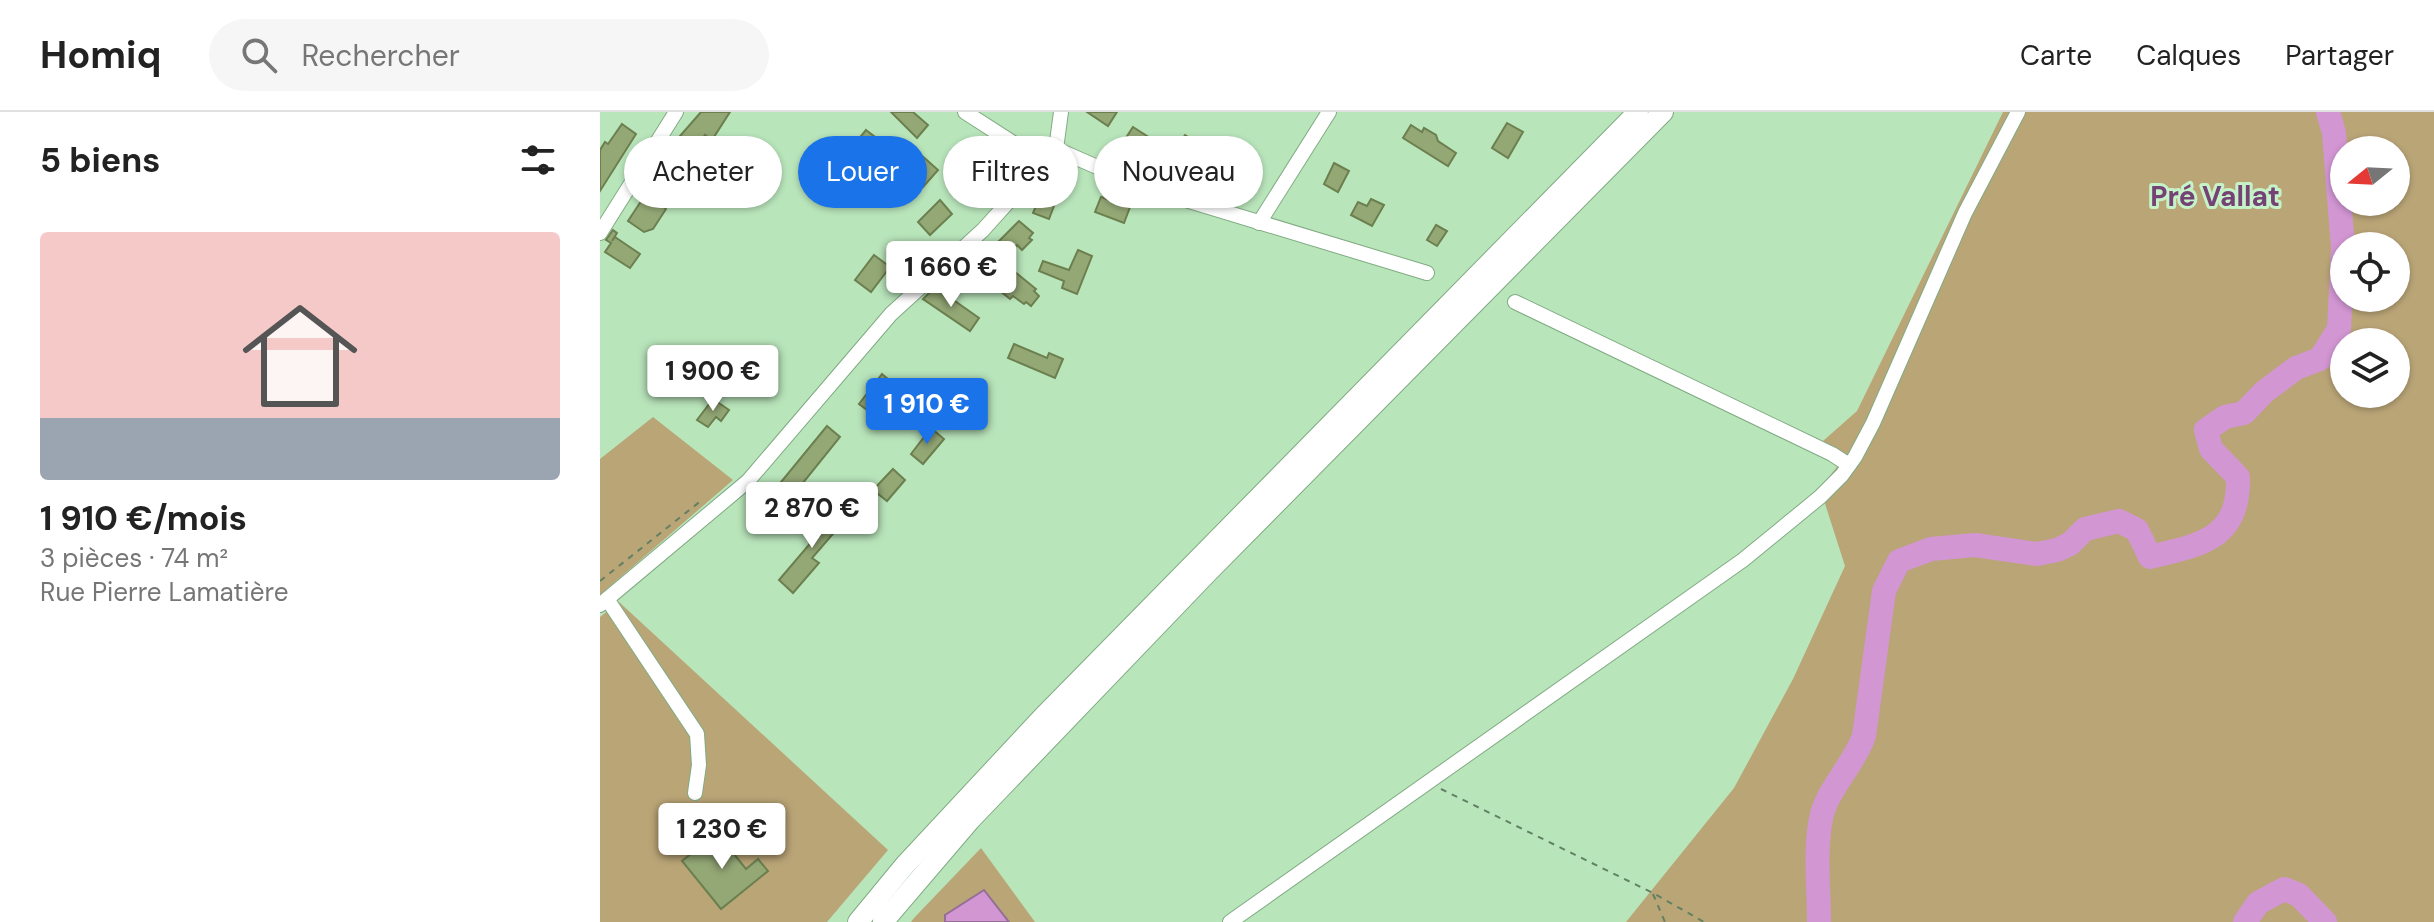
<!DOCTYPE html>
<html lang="fr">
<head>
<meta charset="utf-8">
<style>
	:root { --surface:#fff; --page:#f6f6f6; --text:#222; --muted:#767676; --line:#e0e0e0; --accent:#1a73e8 }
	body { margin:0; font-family:"DM Sans",sans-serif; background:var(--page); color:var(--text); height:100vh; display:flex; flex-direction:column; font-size:30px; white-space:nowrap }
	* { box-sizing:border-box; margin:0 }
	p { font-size:26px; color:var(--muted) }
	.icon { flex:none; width:44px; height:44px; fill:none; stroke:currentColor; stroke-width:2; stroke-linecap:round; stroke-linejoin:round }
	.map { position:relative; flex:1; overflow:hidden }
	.details { display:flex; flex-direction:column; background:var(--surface); width:600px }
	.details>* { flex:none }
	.hud { position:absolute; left:24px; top:24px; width:760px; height:72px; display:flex; gap:16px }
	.needle { width:52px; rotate:252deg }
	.fabs { position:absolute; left:1730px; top:24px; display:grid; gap:16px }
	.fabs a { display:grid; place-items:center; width:80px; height:80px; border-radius:50%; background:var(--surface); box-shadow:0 2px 6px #0004; font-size:40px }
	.price { position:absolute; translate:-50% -68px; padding:0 18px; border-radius:8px; background:#fff; color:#222; font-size:26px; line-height:52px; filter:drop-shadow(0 2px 4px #0008) }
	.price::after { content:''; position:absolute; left:50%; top:48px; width:24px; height:18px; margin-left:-12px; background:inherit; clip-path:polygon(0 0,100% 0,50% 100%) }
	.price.on { background:var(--accent); color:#fff }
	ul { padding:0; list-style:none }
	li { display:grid; align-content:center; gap:16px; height:424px; padding:0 40px }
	li span { display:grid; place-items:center; height:248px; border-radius:8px; color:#555 }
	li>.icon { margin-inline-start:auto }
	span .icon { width:144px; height:144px; fill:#fffc; stroke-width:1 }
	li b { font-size:34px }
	h2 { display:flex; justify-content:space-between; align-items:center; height:96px; padding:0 40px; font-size:34px }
	.pill { padding:0 28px; border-radius:36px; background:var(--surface); box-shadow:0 2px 6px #0004; font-size:28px; line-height:72px }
	.pill.on { background:var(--accent); color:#fff }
	header { display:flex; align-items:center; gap:48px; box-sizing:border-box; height:112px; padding:0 40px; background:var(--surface); border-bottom:2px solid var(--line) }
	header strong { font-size:38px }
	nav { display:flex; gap:44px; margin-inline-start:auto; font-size:28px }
	.search { width:560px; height:72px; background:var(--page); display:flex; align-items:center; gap:20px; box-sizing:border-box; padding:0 28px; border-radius:44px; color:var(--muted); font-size:30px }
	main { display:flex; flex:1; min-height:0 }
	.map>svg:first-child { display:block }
	.green { fill:#baa577; fill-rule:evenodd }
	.water { fill:#d296d3; stroke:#946f95; stroke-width:2 }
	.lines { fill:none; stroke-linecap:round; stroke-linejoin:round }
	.river { stroke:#d296d3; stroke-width:24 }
	.building { fill:#94a876; stroke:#6c7f4e; stroke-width:2 }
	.minor-casing { stroke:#81ab83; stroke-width:16 }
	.highway-casing { stroke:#81ab83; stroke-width:22 }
	.path { stroke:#628063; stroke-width:2; stroke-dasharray:6 6; stroke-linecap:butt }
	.minor { stroke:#fff; stroke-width:14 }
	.highway { stroke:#fff; stroke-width:20 }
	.labels { text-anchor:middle; stroke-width:6; stroke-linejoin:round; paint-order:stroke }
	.neighbourhood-label { font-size:28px; font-weight:bold; fill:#744275; stroke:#c6f2c7 }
</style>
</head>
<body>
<header>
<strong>Homiq</strong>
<div class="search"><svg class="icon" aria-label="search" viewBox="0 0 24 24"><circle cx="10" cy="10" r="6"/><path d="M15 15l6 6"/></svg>Rechercher</div>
<nav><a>Carte</a><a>Calques</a><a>Partager</a></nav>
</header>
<main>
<section class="details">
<h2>5 biens<svg class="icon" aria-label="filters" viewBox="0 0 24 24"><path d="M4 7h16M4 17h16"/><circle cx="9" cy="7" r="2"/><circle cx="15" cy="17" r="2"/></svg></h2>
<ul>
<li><span style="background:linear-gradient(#f6c9c9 75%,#9aa5b1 0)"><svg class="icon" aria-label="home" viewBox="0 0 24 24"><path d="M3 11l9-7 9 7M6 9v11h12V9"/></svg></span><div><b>1 910 €/mois</b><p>3 pièces · 74 m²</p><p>Rue Pierre Lamatière</p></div></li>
</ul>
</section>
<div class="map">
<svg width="1834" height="810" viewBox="0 0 1834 810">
	<rect width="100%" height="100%" fill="#b9e5bb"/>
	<g class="green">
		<path d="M1403,0h431v810h-808l108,-134 59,-109 52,-113 -25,-78 25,-31 -22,-16 34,-30zM1744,38h52v52h-52zM1744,134h52v52h-52zM1744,230h52v52h-52z"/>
		<polygon points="53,305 133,368 0,483 0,347"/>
		<polygon points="19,490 288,738 227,810 0,810 0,505"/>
		<polygon points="381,736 435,810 311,810 314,806"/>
	</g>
	<polygon class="water" points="384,778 409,810 345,810 345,803"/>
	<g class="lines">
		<g class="river">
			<path d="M1219,810c0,-34 -5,-75 3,-108 8,-28 32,-50 42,-78l20,-145 15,-30 32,-12 44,-4 62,9 20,-4 13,-6 15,-15 34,-8 18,9 13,27c50,-12 90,-18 88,-80l-27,-28 -5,-19 19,-13 19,-4 20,-21 32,-24 24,-9 19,-30 4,-81 -9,-115 -6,-21"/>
			<polyline points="1645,810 1658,791 1684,777 1699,783 1725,810"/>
		</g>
	</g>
	<g class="building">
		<polygon points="101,0 130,0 112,28 105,23 60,92 66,97 53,117 44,120 28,109 59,62 63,65 76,45 71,41 82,25 80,24"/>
		<polygon points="291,0 313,0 328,13 317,26"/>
		<polygon points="487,0 517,0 508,14"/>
		<polygon points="907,11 923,20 908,46 892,36"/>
		<polygon points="22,12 36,22 0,79 0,38 5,30 8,32"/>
		<polygon points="811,13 822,20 824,16 836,23 838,29 856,41 848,54 803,26"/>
		<polygon points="533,15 561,33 551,48 534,36 532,38 522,32"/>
		<polygon points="266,18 275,25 242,62 234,56 240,50 232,43 245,27 253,34"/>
		<polygon points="585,23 607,37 605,40 649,69 640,83 573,41"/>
		<polygon points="376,29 410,61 392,80 377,66 385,58 366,40"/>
		<polygon points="320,42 338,58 323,75 311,64 316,60 309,54"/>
		<polygon points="734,51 749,59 738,80 724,72"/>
		<polygon points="445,72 460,78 449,107 433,101"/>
		<polygon points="501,85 530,95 524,111 495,100"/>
		<polygon points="771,87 784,93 772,114 751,103 758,90 767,94"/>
		<polygon points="340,88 352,102 330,123 318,110"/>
		<polygon points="419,109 433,121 429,126 432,128 422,138 417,133 405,145 389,139"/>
		<polygon points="836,113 847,119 837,134 827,128"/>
		<polygon points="13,118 17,121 12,129 15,125 40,142 30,156 5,140 11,131 6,128"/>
		<polygon points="478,138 492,144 477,182 462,176 464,169 439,159 443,149 469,158"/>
		<polygon points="389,139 436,177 434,179 439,184 431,194 426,190 424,192 413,184 410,187 399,178 402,174 388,164 391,160 378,150"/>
		<polygon points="274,143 290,155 271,180 255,168"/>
		<polygon points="335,175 379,206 370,219 323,187"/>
		<polygon points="414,232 447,246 449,241 463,247 455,266 408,246"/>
		<polygon points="282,262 295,273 271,301 259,292"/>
		<polygon points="113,287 129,298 121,309 116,305 108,315 97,308"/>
		<polygon points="227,314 240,325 190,387 177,375"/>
		<polygon points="331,316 344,327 323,352 311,342"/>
		<polygon points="293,357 305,368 287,389 273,378"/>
		<polygon points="235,391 244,409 212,446 219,451 193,481 179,468 214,427 209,422"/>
		<polygon points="117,721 146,757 158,747 168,759 121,797 82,749"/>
	</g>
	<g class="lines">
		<defs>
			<g id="minor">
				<polyline points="365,0 424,38 456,37 543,75 827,161"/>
				<polyline points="456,37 461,0"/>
				<polyline points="659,111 729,0"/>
				<polyline points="0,121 76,0"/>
				<polyline points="915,190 1232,342 1249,353"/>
				<polyline points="7,487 97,622 99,653 95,681"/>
				<polyline points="0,493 148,369 291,202 383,118 456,37"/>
				<polyline points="630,810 1143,448 1220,385 1242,363 1255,345 1273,311 1365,101 1418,0"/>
			</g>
			<g id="highway">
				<polyline points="258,810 305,753 443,605 1038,0"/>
				<polyline points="283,810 370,708 608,460 1063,0"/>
			</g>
		</defs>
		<use href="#minor" class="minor-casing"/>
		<use href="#highway" class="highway-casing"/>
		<g class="path">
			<polyline points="0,469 102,388"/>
			<polyline points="841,677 1053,781 1104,810"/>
			<polyline points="1053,782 1065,810"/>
		</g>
		<use href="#minor" class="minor"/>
		<use href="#highway" class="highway"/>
	</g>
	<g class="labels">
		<g class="neighbourhood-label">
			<text x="1615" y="94">Pré Vallat</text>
		</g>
	</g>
</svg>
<div class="fabs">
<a><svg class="needle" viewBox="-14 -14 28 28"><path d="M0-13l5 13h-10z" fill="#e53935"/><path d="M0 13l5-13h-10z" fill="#767676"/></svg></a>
<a><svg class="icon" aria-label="locate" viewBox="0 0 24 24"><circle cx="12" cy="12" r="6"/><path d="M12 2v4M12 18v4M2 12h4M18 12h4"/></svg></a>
<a><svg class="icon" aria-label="layers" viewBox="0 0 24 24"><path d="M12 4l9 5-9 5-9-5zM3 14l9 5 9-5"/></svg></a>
</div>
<b class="price" style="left:351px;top:197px">1 660 €</b>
<b class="price" style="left:113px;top:301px">1 900 €</b>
<b class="price on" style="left:327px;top:334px">1 910 €</b>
<b class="price" style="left:212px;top:438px">2 870 €</b>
<b class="price" style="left:122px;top:759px">1 230 €</b>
<div class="hud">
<a class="pill">Acheter</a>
<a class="pill on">Louer</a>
<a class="pill">Filtres</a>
<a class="pill">Nouveau</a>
</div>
</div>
</main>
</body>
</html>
